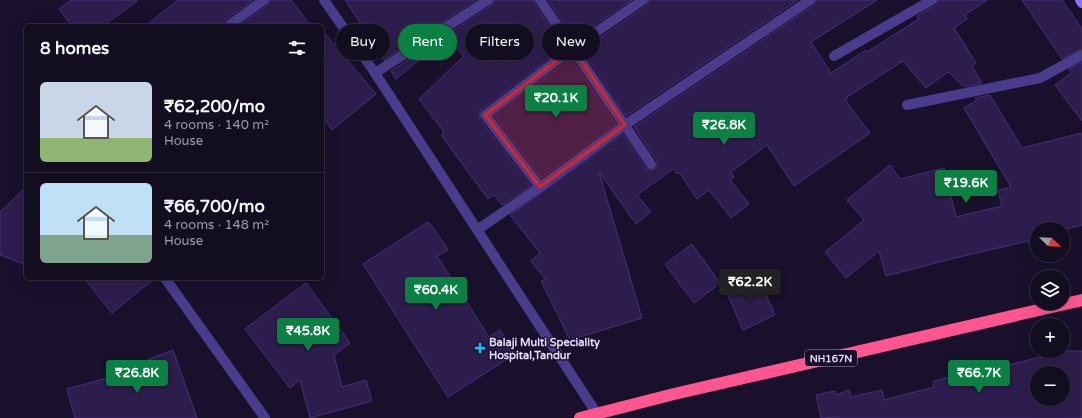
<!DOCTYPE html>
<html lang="en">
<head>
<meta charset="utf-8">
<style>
	:root { --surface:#130d20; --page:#201b2d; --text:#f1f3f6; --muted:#9d9ca5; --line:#322d3e; --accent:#0b8043 }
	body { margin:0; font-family:"Varela Round",sans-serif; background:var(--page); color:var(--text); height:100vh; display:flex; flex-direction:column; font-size:15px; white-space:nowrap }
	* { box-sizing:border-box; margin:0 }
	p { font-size:13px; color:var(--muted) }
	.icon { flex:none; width:22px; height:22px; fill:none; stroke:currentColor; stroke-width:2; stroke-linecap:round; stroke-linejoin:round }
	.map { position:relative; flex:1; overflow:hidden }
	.sheet { position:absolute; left:24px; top:24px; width:300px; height:256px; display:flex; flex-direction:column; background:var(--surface); border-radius:6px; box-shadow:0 4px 16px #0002,0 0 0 1px var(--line) }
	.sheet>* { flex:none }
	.hud { position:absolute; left:336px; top:24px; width:380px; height:36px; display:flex; gap:8px }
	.needle { width:26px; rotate:113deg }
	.fabs { position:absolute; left:1030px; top:222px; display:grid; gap:8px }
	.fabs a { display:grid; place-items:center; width:40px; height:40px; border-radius:50%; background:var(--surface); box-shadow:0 4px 16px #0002,0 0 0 1px var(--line); font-size:20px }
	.price { position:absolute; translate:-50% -34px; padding:0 9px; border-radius:4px; background:var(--accent); color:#fff; font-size:13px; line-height:26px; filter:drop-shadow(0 1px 2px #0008) }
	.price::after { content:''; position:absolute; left:50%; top:24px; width:12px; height:9px; margin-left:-6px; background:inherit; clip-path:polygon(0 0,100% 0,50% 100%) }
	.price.current { background:#222; color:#fff }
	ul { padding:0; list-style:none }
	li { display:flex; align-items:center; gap:12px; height:100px; padding:0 16px }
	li+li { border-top:1px solid var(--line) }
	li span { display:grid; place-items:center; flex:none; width:112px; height:80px; border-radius:6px; color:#555 }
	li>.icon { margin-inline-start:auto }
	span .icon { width:48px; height:48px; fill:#fffc; stroke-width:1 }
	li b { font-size:17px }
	h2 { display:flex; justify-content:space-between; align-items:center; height:48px; padding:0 16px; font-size:17px }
	.chip { padding:0 14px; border-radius:18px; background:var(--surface); box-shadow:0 4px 16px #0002,0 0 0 1px var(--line); font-size:14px; line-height:36px }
	.chip.current { background:var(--accent); color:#fff }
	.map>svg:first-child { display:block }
	.building { fill:#2d1d4c; stroke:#472f79; fill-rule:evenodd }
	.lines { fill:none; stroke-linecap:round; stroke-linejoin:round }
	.street { stroke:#4a3c8a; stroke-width:10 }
	.secondary { stroke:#8972ff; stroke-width:10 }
	.highway { stroke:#ff5690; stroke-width:12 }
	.marked { fill:#d62828; fill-opacity:0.2; stroke:#d62828; stroke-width:3; stroke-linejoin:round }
	.poi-dot { fill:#07c4ff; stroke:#19112b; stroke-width:1.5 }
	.labels { text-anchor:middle; stroke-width:3; stroke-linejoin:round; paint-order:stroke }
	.shield { fill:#19112b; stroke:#a79ebf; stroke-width:1 }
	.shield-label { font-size:10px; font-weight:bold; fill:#e4dbff }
	.poi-label { font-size:11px; font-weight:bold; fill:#e4dbff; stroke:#19112b; text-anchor:start }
</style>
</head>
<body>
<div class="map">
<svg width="1082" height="418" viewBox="0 0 1082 418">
	<rect width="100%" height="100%" fill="#19112b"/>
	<g class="building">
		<polygon points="71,0 138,0 103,26 72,26 59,9"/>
		<polygon points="178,0 253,0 224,21 222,26 145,26"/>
		<polygon points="270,0 291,0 311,26 239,26 268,5"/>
		<polygon points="345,0 476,0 384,60"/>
		<polygon points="494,0 534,0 535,4 564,47 481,110 479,113 480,119 531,186 502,205 494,195 488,199 441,135 444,132 419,99 464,56 447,37 396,79 391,71 492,5"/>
		<polygon points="548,0 632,0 574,39"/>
		<polygon points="649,0 798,0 626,116 582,50 647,5"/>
		<polygon points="816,0 877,0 811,42 831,73 866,50 867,52 919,19 917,16 936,5 938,0 987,0 965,15 967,19 954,28 976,63 972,66 982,83 964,87 948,72 926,88 903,61 847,97 848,98 845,100 870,133 794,186 767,145 731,172 734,177 730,180 749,204 731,218 709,190 697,199 679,172 677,174 673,169 637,195 651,212 636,224 599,172 642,318 570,340 541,281 545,279 531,261 540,253 510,215 623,134 646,168 651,170 655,169 657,164 657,161 634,127 814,5"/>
		<polygon points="1022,0 1062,0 1082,29 1082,49 1062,59"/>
		<polygon points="322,30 376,94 332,130 322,116"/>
		<polygon points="571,58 616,124 541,178 494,116"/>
		<polygon points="1082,62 1082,121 1055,85 1071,73 1069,69"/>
		<polygon points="990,95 1022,148 1082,133 1082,225 1063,230 1037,229 1037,239 951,259 886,276 879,251 846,278 825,252 864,220 847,200 890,165 900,179 944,168 956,217 1002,206 998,190 1011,187 964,108 977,100 975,98"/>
		<polygon points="26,187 26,265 0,255 0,212"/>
		<polygon points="428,222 431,226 432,226 448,250 437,256 489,337 500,330 515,354 448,397 363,264"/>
		<polygon points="692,244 720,283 694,303 665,264"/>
		<polygon points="758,276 775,315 743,330 726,291"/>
		<polygon points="84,278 155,278 112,313"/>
		<polygon points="306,283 350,343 334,355 342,387 366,380 372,401 310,418 300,380 290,388 245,329"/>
		<polygon points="173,350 197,418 75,418 67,389 147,367 144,361"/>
		<path d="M1047,351h35v67h-243v-1l-18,1 -5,-23 19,-4 1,4 13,-5 2,7 31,-7 2,10 50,-13 -1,-5 46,-15 2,5 67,-17zM1037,373h26v26h-26z"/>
	</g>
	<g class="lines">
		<g class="street">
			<polyline points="324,0 375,73 488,0"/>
			<polyline points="540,0 651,164"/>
			<polyline points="228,26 264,0"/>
			<polyline points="834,56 932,0"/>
			<polyline points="375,73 597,414"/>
			<polyline points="907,105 1040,78 1082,55"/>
			<polyline points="540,187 625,125 810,0"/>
			<polyline points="477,230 540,187 485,115 573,48 643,0"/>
			<polyline points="165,278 265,418"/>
		</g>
		<polyline class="secondary" points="1080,0 1082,3"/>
		<polyline class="highway" points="580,418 674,394 1082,300"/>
	</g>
	<path class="marked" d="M573,48l52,77 -85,62 -55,-72z"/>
	<path class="poi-dot" d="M478 342h4v4h4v4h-4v4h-4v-4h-4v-4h4z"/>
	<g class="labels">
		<rect class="shield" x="805" y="350" width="52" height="16" rx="3"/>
		<g class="shield-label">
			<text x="831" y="362">NH167N</text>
		</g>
		<g class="poi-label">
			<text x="489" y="346">Balaji Multi Speciality<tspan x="489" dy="13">Hospital,Tandur</tspan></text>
		</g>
	</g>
</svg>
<div class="fabs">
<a><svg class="needle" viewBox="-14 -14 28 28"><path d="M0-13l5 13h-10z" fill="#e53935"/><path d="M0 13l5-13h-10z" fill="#9d9ca5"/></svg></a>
<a><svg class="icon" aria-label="layers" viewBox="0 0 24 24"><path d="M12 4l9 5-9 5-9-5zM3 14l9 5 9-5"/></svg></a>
<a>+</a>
<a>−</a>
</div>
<b class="price" style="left:556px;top:119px">₹20.1K</b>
<b class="price" style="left:724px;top:146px">₹26.8K</b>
<b class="price" style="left:966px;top:204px">₹19.6K</b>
<b class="price current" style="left:750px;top:303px">₹62.2K</b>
<b class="price" style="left:436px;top:311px">₹60.4K</b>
<b class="price" style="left:308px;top:352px">₹45.8K</b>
<b class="price" style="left:137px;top:394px">₹26.8K</b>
<b class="price" style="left:979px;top:394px">₹66.7K</b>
<div class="hud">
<a class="chip">Buy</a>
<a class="chip current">Rent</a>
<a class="chip">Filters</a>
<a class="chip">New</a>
</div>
<section class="sheet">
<h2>8 homes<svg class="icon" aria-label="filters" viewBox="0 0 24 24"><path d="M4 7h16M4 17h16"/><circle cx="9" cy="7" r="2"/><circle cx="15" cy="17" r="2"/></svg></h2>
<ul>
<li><span style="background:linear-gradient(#c9d6e8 70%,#8fb573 0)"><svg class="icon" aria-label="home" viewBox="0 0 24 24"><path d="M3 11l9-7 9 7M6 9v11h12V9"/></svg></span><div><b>₹62,200/mo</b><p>4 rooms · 140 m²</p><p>House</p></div></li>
<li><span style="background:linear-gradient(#bfe0f5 65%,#7fa58c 0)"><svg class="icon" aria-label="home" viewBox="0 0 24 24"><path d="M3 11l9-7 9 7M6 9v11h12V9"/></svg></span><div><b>₹66,700/mo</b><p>4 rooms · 148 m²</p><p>House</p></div></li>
</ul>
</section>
</div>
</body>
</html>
